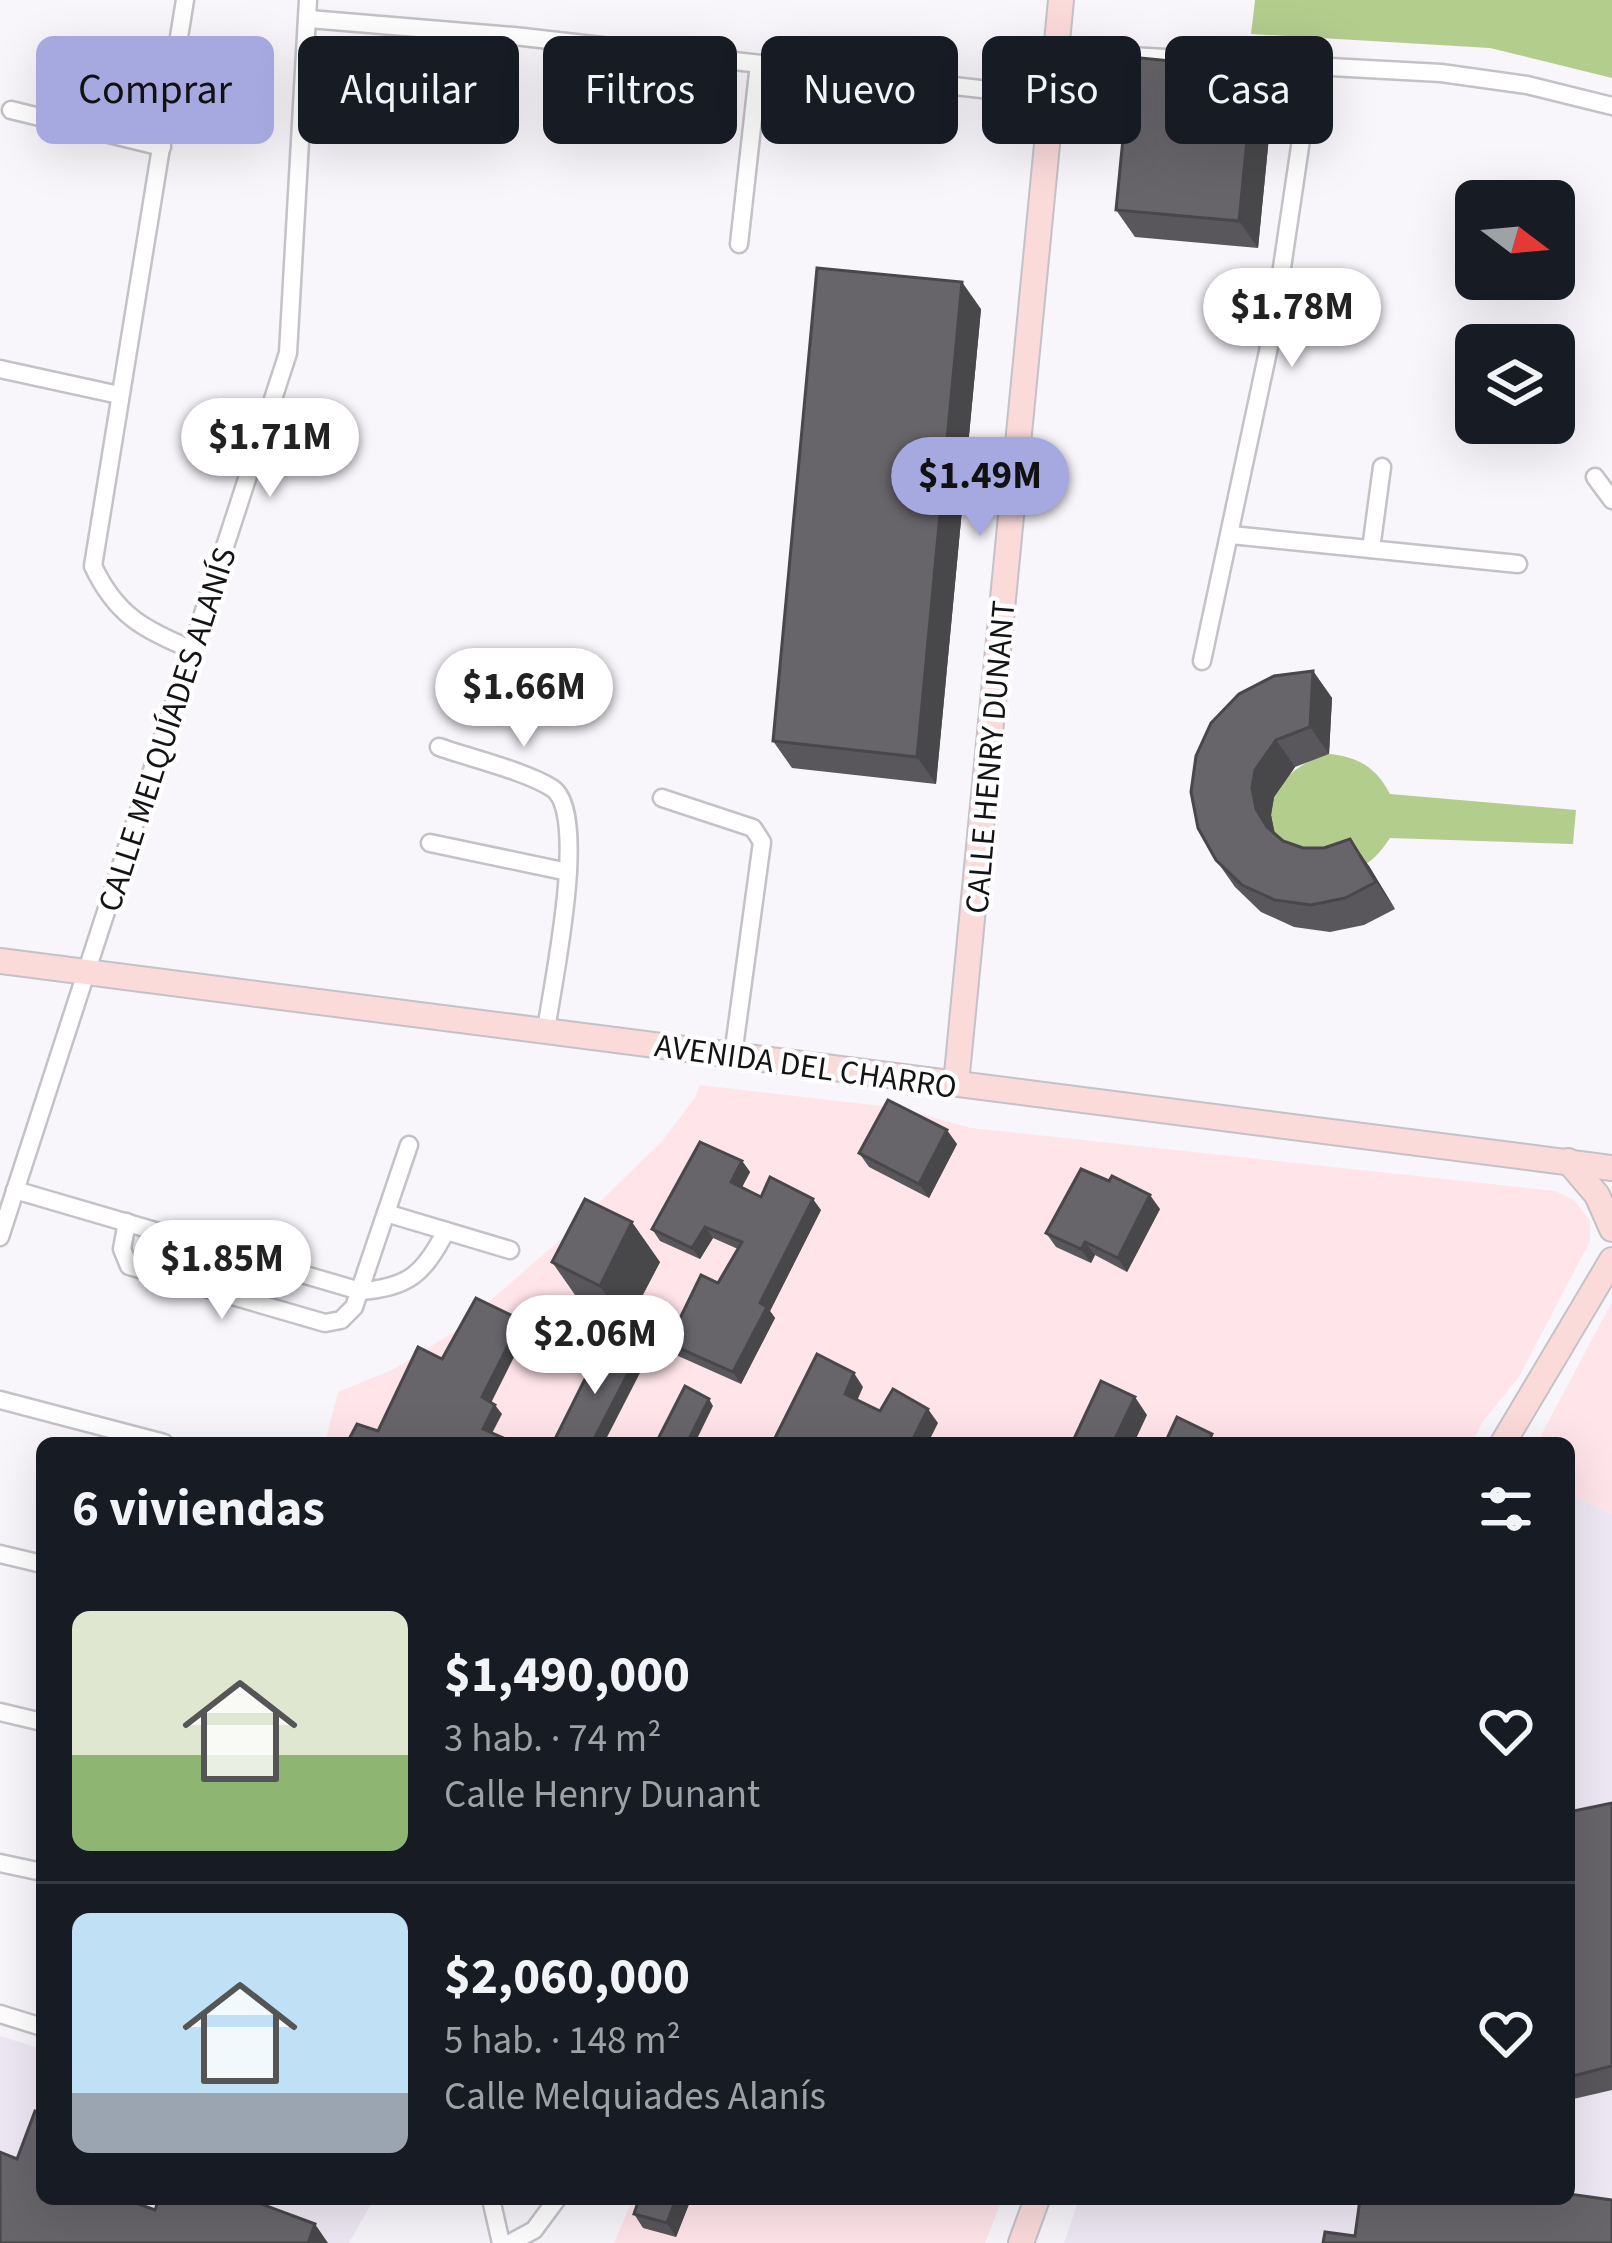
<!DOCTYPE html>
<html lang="es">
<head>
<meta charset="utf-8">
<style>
	:root { --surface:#171b24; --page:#242831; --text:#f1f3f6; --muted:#9ea1a6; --line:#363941; --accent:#a5a9e0 }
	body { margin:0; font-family:"Source Sans 3",sans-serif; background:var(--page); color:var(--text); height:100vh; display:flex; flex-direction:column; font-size:45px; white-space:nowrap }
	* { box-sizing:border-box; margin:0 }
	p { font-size:39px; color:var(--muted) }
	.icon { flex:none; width:66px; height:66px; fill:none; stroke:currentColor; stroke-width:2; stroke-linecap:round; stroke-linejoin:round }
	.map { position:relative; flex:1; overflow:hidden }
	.sheet { position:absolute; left:36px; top:1437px; width:1539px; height:768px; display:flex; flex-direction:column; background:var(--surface); border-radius:18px; box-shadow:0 12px 48px #0002 }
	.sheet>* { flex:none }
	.guide { position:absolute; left:36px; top:36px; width:1542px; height:108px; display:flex; gap:24px }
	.needle { width:78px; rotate:106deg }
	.buttons { position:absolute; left:1455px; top:180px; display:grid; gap:24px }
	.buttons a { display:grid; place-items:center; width:120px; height:120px; border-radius:18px; background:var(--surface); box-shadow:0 12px 48px #0002; font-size:60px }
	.price { position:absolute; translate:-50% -102px; padding:0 27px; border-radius:42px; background:#fff; color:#222; font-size:39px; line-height:78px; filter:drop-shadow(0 3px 6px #0008) }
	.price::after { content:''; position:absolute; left:50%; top:72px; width:36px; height:27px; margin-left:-18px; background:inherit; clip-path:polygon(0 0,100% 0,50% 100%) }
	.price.active { background:var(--accent); color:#111 }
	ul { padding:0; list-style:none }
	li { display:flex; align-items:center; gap:36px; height:300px; padding:0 36px }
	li+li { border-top:3px solid var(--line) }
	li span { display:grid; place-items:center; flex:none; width:336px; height:240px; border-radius:18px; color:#555 }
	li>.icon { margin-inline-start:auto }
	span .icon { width:144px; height:144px; fill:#fffc; stroke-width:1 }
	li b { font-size:51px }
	h2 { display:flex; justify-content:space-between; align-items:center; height:144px; padding:0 36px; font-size:51px }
	.chip { padding:0 42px; border-radius:18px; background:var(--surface); box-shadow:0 12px 48px #0002; font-size:42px; line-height:108px }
	.chip.active { background:var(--accent); color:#111 }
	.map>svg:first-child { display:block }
	.built { fill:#eee8f4 }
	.education { fill:#ffe4ea }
	.green { fill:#b3cd8d }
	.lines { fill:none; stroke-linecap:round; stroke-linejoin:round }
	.street-casing { stroke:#c4c1c7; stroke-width:21 }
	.secondary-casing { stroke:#c4c1c7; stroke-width:28 }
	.street { stroke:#fff; stroke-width:16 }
	.secondary { stroke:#fbdada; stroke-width:24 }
	.wall { fill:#59575b }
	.shaded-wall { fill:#48474a }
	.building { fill:#67656a; stroke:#48474a; stroke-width:3 }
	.labels { text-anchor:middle; stroke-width:9; stroke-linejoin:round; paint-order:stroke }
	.street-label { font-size:33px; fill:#141315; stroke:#fff }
</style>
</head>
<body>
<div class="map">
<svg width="1612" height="2243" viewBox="0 0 1612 2243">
	<rect width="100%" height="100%" fill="#f8f5fb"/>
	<g class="built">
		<polygon points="1569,1493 1612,1514 1612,2243 1064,2243 1079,2199 1569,2199"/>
		<polygon points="0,2036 42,2049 42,2199 374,2199 349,2243 0,2243"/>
	</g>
	<g class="education">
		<polygon points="700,1085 899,1108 971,1128 1555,1191 1574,1200 1590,1221 1590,1241 1519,1377 1483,1421 1472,1443 325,1443 338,1392 394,1369 454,1332 567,1234 662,1141 695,1098"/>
		<polygon points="1612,1302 1612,1514 1569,1493 1569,1443 1537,1443"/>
		<polygon points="633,2199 1002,2199 985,2243 614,2243"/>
	</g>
	<g class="green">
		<polygon points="1255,0 1612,0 1612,78 1490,48 1251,34"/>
		<path d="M1329,754c29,3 47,13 61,40l186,16 -3,34 -183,-6c-21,32 -33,31 -68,37 -14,-11 -35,-23 -45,-37 -27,-38 19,-77 52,-84z"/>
	</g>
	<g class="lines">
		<defs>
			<g id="street">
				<path d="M185,0l-92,566c23,49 51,64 100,84"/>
				<polyline points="309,19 514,36 1051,97"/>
				<polyline points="1056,52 1441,73 1527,85 1612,106"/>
				<polyline points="11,110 162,147"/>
				<polyline points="739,244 759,64"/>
				<polyline points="0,369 119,395"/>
				<polyline points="1595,477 1612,500"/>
				<polyline points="1231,535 1518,564"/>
				<polyline points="1371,549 1382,467"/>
				<polyline points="1202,661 1273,328 1312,66"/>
				<path d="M439,747c31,11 86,24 113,41 38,24 0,198 -6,242"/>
				<polyline points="662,798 753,828 762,842 733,1055"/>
				<polyline points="430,843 568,872"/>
				<path d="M15,1190l345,101c49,-3 64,-18 86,-60"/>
				<polyline points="386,1213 510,1250"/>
				<polyline points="127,1222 122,1249 129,1266 325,1323 341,1320 354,1307 409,1145"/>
				<polyline points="0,1237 288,353 308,0"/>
				<polyline points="0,1400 164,1443"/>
				<polyline points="0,1554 42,1564"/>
				<polyline points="0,1712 42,1722"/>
				<polyline points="0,1863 42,1872"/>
				<polyline points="0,2014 42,2027"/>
				<polyline points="491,2199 501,2243"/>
				<polyline points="510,2243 534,2230 557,2199"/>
			</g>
			<g id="secondary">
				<polyline points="0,961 1612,1168"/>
				<polyline points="956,1084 1061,0"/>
				<polyline points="1568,1161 1597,1195 1612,1229"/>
				<polyline points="1503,1443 1612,1260"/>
				<polyline points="1021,2243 1037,2199"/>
			</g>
		</defs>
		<use href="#street" class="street-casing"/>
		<use href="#secondary" class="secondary-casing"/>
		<use href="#street" class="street"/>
		<use href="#secondary" class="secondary"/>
	</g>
	<g class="wall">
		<polygon points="1273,96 1258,248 1135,237 1116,210 1125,121 1114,106"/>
		<polygon points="981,309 936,784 792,768 773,741"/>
		<polygon points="1313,671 1332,698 1329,754 1295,767 1274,797 1271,815 1275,834 1283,841 1303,848 1369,866 1395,909 1364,925 1330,932 1294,927 1261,912 1235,887 1216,860 1274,676"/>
		<polygon points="957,1144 929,1198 869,1167 859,1153"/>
		<polygon points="742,1161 750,1172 742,1187 761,1197 821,1210 770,1311 775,1318 741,1384 676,1355 668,1343 718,1283 738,1249 713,1238 700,1259 660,1241 652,1229"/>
		<polygon points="1160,1209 1127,1272 1095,1255 1091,1263 1056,1247 1046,1233"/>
		<polygon points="552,1262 660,1262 627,1325 580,1302"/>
		<polygon points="1612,1803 1612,2090 1569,2100 1569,1812"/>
		<polygon points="691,2199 676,2237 643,2228 634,2214"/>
	</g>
	<g class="shaded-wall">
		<polygon points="1254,69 1273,96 1258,248 1239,221"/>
		<polygon points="962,282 981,309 936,784 917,757"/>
		<polygon points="1313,671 1332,698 1329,754 1310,727"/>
		<polygon points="1276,740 1295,767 1274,797 1271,815 1275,836 1267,827 1256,809 1252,788 1255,770"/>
		<polygon points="1350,839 1369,866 1395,909 1376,882"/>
		<polygon points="947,1130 957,1144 929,1198 919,1184"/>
		<polygon points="742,1161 750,1172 739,1193 731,1182"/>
		<polygon points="1150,1195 1160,1209 1127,1272 1118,1258"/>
		<polygon points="813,1199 821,1210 770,1311 775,1318 741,1384 733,1372 760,1303"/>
		<polygon points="632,1222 660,1262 627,1325 600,1286"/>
		<polygon points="705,1227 713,1238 700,1259 692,1248"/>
		<polygon points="1085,1242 1095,1255 1091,1263 1081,1249"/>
		<polygon points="521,1320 528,1329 489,1407 482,1397"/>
		<polygon points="635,1360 642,1369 604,1443 592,1443"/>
		<polygon points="854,1373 863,1387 854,1408 845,1394"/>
		<polygon points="1135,1397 1147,1415 1134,1443 1113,1443"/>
		<polygon points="709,1399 713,1406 695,1443 687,1443"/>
		<polygon points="495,1405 502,1414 489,1439 483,1429"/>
		<polygon points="928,1409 938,1423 928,1443 911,1443"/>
		<polygon points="676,2199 691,2199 676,2237 667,2223"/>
		<polygon points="315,2224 328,2243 308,2243"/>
	</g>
	<g class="building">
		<polygon points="1130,57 1254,69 1239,221 1116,210 1126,108 1114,106 1117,83 1127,84"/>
		<polygon points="817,268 962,282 917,757 773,741"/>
		<polygon points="1313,671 1310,727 1276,740 1255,770 1252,788 1256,809 1267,827 1283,841 1303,848 1324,848 1350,839 1376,882 1345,898 1311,905 1275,900 1242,885 1216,860 1198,828 1191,792 1196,756 1211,723 1239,694 1274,676"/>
		<polygon points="888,1100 947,1130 919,1184 859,1153"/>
		<polygon points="700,1142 742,1161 731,1182 761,1197 770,1177 813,1199 760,1303 767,1307 733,1372 668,1343 701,1275 718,1283 742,1242 705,1227 692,1248 652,1229"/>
		<polygon points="1081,1169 1109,1181 1112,1176 1150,1195 1118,1258 1085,1242 1081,1249 1046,1233"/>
		<polygon points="585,1199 632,1222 600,1286 552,1262"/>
		<polygon points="476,1298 521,1320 482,1397 495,1405 483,1429 515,1443 347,1443 357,1424 378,1431 418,1347 442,1359"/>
		<polygon points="603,1343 635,1360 592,1443 553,1443"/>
		<polygon points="817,1354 854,1373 845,1394 880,1411 893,1389 928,1409 911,1443 823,1443 821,1440 819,1443 782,1443 774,1440"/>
		<polygon points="1101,1381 1135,1397 1113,1443 1072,1443"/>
		<polygon points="685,1386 709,1399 687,1443 656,1443"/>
		<polygon points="1177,1417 1212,1434 1208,1443 1165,1443"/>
		<polygon points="1612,1803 1612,2066 1569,2077 1569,1812"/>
		<polygon points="35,2111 42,2113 42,2199 125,2199 155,2210 159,2199 248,2199 315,2224 308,2243 0,2243 0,2152 17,2159"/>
		<polygon points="1569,2194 1612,2200 1612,2243 1323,2243 1325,2232 1355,2236 1360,2199 1569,2199"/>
		<polygon points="639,2199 676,2199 667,2223 634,2214"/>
	</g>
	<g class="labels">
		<g class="street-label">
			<text transform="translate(166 729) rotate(-72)" y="12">CALLE MELQUÍADES ALANÍS</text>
			<text transform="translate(989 757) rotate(-85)" y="12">CALLE HENRY DUNANT</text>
			<text transform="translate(806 1065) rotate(8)" y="12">AVENIDA DEL CHARRO</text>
		</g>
	</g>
</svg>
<div class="buttons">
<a><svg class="needle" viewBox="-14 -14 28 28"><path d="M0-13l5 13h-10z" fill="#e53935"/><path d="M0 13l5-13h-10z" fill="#9ea1a6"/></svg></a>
<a><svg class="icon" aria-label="layers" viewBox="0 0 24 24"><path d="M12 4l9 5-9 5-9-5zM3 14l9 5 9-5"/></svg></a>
</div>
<b class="price" style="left:1292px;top:370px">$1.78M</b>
<b class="price" style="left:270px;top:500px">$1.71M</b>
<b class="price active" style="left:980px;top:539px">$1.49M</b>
<b class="price" style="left:524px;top:750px">$1.66M</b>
<b class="price" style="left:222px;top:1322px">$1.85M</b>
<b class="price" style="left:595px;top:1397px">$2.06M</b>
<div class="guide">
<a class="chip active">Comprar</a>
<a class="chip">Alquilar</a>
<a class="chip">Filtros</a>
<a class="chip">Nuevo</a>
<a class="chip">Piso</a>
<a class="chip">Casa</a>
</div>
<section class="sheet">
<h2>6 viviendas<svg class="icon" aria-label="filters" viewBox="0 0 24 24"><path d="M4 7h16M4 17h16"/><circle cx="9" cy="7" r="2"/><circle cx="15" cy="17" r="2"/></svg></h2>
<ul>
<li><span style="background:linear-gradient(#dfe7d0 60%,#8fb573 0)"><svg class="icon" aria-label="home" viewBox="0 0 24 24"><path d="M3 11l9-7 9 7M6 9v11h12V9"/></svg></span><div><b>$1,490,000</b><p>3 hab. · 74 m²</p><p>Calle Henry Dunant</p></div><svg class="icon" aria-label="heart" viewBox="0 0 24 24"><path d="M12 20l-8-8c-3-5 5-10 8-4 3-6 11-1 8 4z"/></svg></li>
<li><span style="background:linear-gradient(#bfe0f5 75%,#9aa5b1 0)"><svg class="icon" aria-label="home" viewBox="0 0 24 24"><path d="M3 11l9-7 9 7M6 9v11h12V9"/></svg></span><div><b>$2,060,000</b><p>5 hab. · 148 m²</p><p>Calle Melquiades Alanís</p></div><svg class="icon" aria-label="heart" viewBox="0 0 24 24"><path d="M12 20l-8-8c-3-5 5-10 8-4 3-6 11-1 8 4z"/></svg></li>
</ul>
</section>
</div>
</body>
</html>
